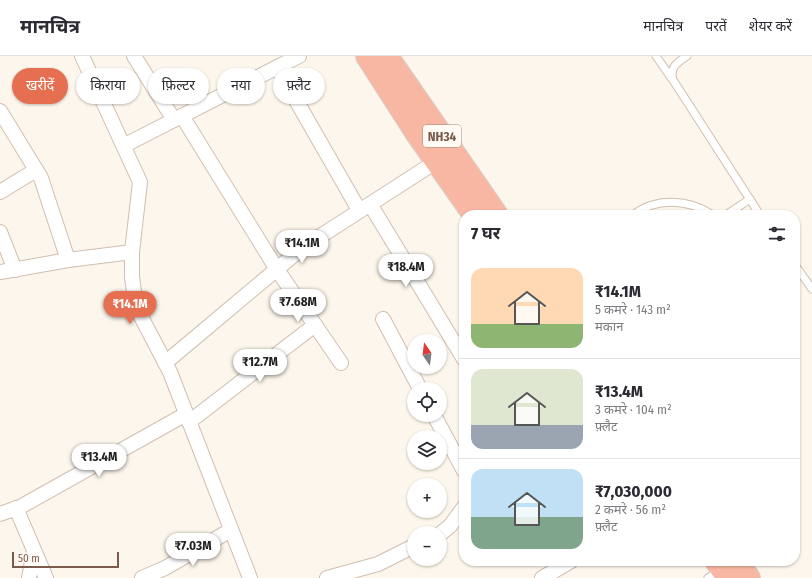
<!DOCTYPE html>
<html lang="hi">
<head>
<meta charset="utf-8">
<style>
	:root { --surface:#fff; --page:#f7f7f7; --text:#2b2b33; --muted:#7c7c81; --line:#e1e1e2; --accent:#e76f51 }
	body { margin:0; font-family:"Fira Sans Condensed","Noto Sans Devanagari",sans-serif; background:var(--page); color:var(--text); height:100vh; display:flex; flex-direction:column; font-size:15px; white-space:nowrap }
	* { box-sizing:border-box; margin:0 }
	p { font-size:13px; color:var(--muted) }
	.icon { flex:none; width:22px; height:22px; fill:none; stroke:currentColor; stroke-width:2; stroke-linecap:round; stroke-linejoin:round }
	.map { position:relative; flex:1; overflow:hidden }
	.details { position:absolute; left:459px; top:154px; width:341px; height:356px; display:flex; flex-direction:column; background:var(--surface); border-radius:16px; box-shadow:0 1px 3px #0004 }
	.details>* { flex:none }
	.guide { position:absolute; left:12px; top:12px; width:380px; height:36px; display:flex; gap:8px }
	.needle { width:26px; rotate:346deg }
	.fabs { position:absolute; left:407px; top:278px; display:grid; gap:8px }
	.fabs a { display:grid; place-items:center; width:40px; height:40px; border-radius:50%; background:var(--surface); box-shadow:0 1px 3px #0004; font-size:20px }
	.scale { position:absolute; left:12px; bottom:10px; width:107px; box-sizing:border-box; padding-left:4px; border:2px solid #7a5c4d; border-top:0; font-size:11px; line-height:14px; white-space:nowrap; color:#7a5c4d; -webkit-text-stroke:3px #fffaf3; paint-order:stroke }
	.price { position:absolute; translate:-50% -34px; padding:0 9px; border-radius:14px; background:#fff; color:#222; font-size:13px; line-height:26px; filter:drop-shadow(0 1px 2px #0008) }
	.price::after { content:''; position:absolute; left:50%; top:24px; width:12px; height:9px; margin-left:-6px; background:inherit; clip-path:polygon(0 0,100% 0,50% 100%) }
	.price.current { background:var(--accent); color:#fff }
	ul { padding:0; list-style:none }
	li { display:flex; align-items:center; gap:12px; height:100px; padding:0 12px }
	li+li { border-top:1px solid var(--line) }
	li span { display:grid; place-items:center; flex:none; width:112px; height:80px; border-radius:12px; color:#555 }
	li>.icon { margin-inline-start:auto }
	span .icon { width:48px; height:48px; fill:#fffc; stroke-width:1 }
	li b { font-size:17px }
	h2 { display:flex; justify-content:space-between; align-items:center; height:48px; padding:0 12px; font-size:17px }
	.pill { padding:0 14px; border-radius:18px; background:var(--surface); box-shadow:0 1px 3px #0004; font-size:14px; line-height:36px }
	.pill.current { background:var(--accent); color:#fff }
	header { display:flex; align-items:center; gap:24px; box-sizing:border-box; height:56px; padding:0 20px; background:var(--surface); border-bottom:1px solid var(--line) }
	header strong { font-size:19px }
	nav { display:flex; gap:22px; margin-inline-start:auto; font-size:14px }
	.map>svg:first-child { display:block }
	.lines { fill:none; stroke-linecap:round; stroke-linejoin:round }
	.lane-casing { stroke:#d1beb0; stroke-width:9 }
	.street-casing { stroke:#d1beb0; stroke-width:16 }
	.highway-casing { stroke:#dad1cd; stroke-width:24 }
	.lane { stroke:#fff; stroke-width:7 }
	.street { stroke:#fff; stroke-width:14 }
	.highway { stroke:#f7b7a3; stroke-width:22 }
	.labels { text-anchor:middle; stroke-width:3; stroke-linejoin:round; paint-order:stroke }
	.shield { fill:#fffaf3; stroke:#a28b7f; stroke-width:1 }
	.shield-label { font-size:13px; font-weight:bold; fill:#7a5c4d }
</style>
</head>
<body>
<header>
<strong>मानचित्र</strong>
<nav><a>मानचित्र</a><a>परतें</a><a>शेयर करें</a></nav>
</header>
<div class="map">
<svg width="812" height="522" viewBox="0 0 812 522">
	<rect width="100%" height="100%" fill="#fdf6ec"/>
	<g class="lines">
		<defs>
			<g id="lane">
				<polyline points="656,0 672,23"/>
				<path d="M687,0c-9,6 -18,11 -14,24l87,135"/>
				<path d="M633,159c23,-18 56,-16 80,0"/>
				<polyline points="726,159 750,143"/>
				<polyline points="795,209 812,233"/>
				<polyline points="708,522 720,515"/>
			</g>
			<g id="street">
				<polyline points="82,0 140,126 132,196 132,221 136,251 170,316 250,522"/>
				<polyline points="134,0 174,64"/>
				<polyline points="277,11 359,154"/>
				<polyline points="0,55 41,122 68,204"/>
				<polyline points="182,60 276,212 341,307"/>
				<polyline points="125,89 299,0"/>
				<polyline points="0,136 36,114"/>
				<polyline points="370,148 464,303"/>
				<polyline points="0,176 15,214"/>
				<polyline points="0,216 68,204 132,196"/>
				<polyline points="383,263 420,333"/>
				<polyline points="165,307 302,192 437,105"/>
				<polyline points="434,359 464,415"/>
				<polyline points="189,366 315,269"/>
				<polyline points="16,452 46,522"/>
				<polyline points="0,458 20,451 186,358"/>
				<polyline points="440,478 450,470 464,451"/>
				<polyline points="29,522 34,495"/>
				<polyline points="142,522 165,512 231,474"/>
				<polyline points="327,522 378,508 414,490"/>
				<polyline points="542,522 571,505"/>
			</g>
			<g id="highway">
				<polyline points="367,0 417,78 474,159"/>
				<polyline points="387,0 497,159"/>
				<polyline points="716,505 728,522"/>
				<polyline points="737,505 749,522"/>
			</g>
		</defs>
		<use href="#lane" class="lane-casing"/>
		<use href="#street" class="street-casing"/>
		<use href="#highway" class="highway-casing"/>
		<use href="#lane" class="lane"/>
		<use href="#street" class="street"/>
		<use href="#highway" class="highway"/>
	</g>
	<g class="labels">
		<rect class="shield" x="423" y="69" width="38" height="22" rx="3"/>
		<g class="shield-label">
			<text x="442" y="85">NH34</text>
		</g>
	</g>
</svg>
<div class="fabs">
<a><svg class="needle" viewBox="-14 -14 28 28"><path d="M0-13l5 13h-10z" fill="#e53935"/><path d="M0 13l5-13h-10z" fill="#7c7c81"/></svg></a>
<a><svg class="icon" aria-label="locate" viewBox="0 0 24 24"><circle cx="12" cy="12" r="6"/><path d="M12 2v4M12 18v4M2 12h4M18 12h4"/></svg></a>
<a><svg class="icon" aria-label="layers" viewBox="0 0 24 24"><path d="M12 4l9 5-9 5-9-5zM3 14l9 5 9-5"/></svg></a>
<a>+</a>
<a>−</a>
</div>
<div class="scale">50 m</div>
<b class="price" style="left:302px;top:208px">₹14.1M</b>
<b class="price" style="left:406px;top:232px">₹18.4M</b>
<b class="price" style="left:298px;top:267px">₹7.68M</b>
<b class="price current" style="left:130px;top:269px">₹14.1M</b>
<b class="price" style="left:260px;top:327px">₹12.7M</b>
<b class="price" style="left:99px;top:422px">₹13.4M</b>
<b class="price" style="left:193px;top:511px">₹7.03M</b>
<div class="guide">
<a class="pill current">खरीदें</a>
<a class="pill">किराया</a>
<a class="pill">फ़िल्टर</a>
<a class="pill">नया</a>
<a class="pill">फ़्लैट</a>
</div>
<section class="details">
<h2>7 घर<svg class="icon" aria-label="filters" viewBox="0 0 24 24"><path d="M4 7h16M4 17h16"/><circle cx="9" cy="7" r="2"/><circle cx="15" cy="17" r="2"/></svg></h2>
<ul>
<li><span style="background:linear-gradient(#ffd9b3 70%,#8fb573 0)"><svg class="icon" aria-label="home" viewBox="0 0 24 24"><path d="M3 11l9-7 9 7M6 9v11h12V9"/></svg></span><div><b>₹14.1M</b><p>5 कमरे · 143 m²</p><p>मकान</p></div></li>
<li><span style="background:linear-gradient(#dfe7d0 70%,#9aa5b1 0)"><svg class="icon" aria-label="home" viewBox="0 0 24 24"><path d="M3 11l9-7 9 7M6 9v11h12V9"/></svg></span><div><b>₹13.4M</b><p>3 कमरे · 104 m²</p><p>फ़्लैट</p></div></li>
<li><span style="background:linear-gradient(#bfe0f5 60%,#7fa58c 0)"><svg class="icon" aria-label="home" viewBox="0 0 24 24"><path d="M3 11l9-7 9 7M6 9v11h12V9"/></svg></span><div><b>₹7,030,000</b><p>2 कमरे · 56 m²</p><p>फ़्लैट</p></div></li>
</ul>
</section>
</div>
</body>
</html>
